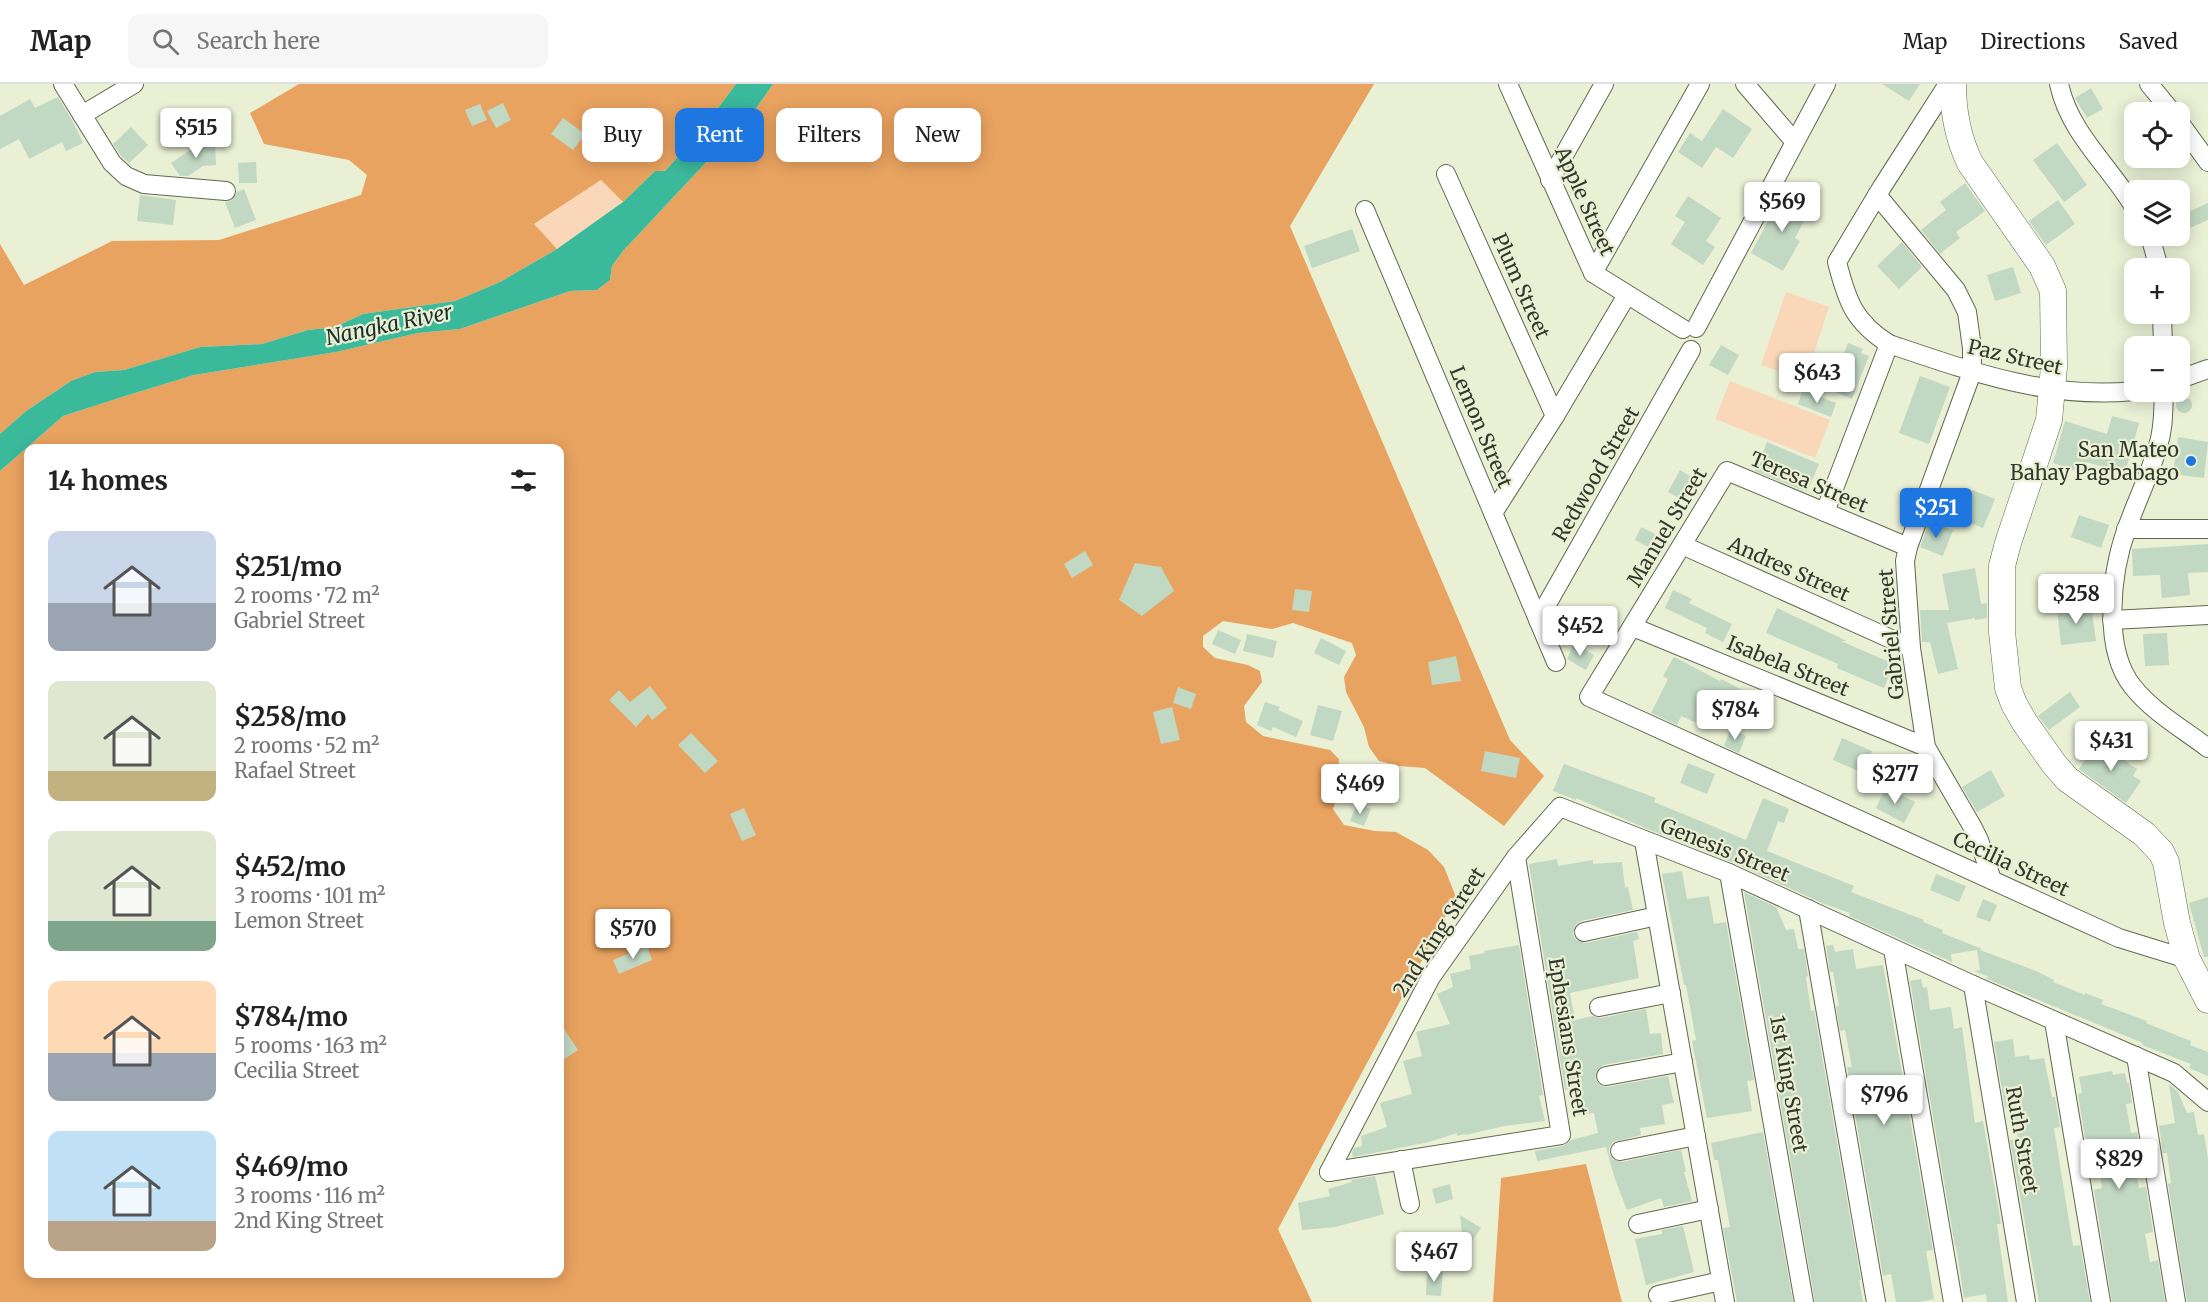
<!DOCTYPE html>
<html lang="en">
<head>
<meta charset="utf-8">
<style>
	:root { --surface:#fff; --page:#f6f6f6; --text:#222; --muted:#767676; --line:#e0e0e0; --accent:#1e76e0 }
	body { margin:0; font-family:Merriweather,serif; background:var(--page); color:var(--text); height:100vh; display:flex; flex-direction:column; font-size:22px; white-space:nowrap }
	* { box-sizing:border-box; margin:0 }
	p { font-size:20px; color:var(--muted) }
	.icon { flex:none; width:33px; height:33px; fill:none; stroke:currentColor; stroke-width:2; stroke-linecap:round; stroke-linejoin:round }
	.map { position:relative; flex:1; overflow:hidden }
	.side { position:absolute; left:24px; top:360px; width:540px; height:834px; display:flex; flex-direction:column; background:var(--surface); border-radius:12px; box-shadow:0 3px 15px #0003 }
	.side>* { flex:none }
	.guide { position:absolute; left:582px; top:24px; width:570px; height:54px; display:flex; gap:12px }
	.tools { position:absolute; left:2124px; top:18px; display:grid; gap:12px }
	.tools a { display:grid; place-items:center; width:66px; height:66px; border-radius:12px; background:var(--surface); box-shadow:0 3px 15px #0003; font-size:30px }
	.price { position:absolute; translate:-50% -51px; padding:0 14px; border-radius:6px; background:#fff; color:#222; font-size:20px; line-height:39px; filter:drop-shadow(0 2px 3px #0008) }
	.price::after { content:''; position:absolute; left:50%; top:36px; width:18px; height:14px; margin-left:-9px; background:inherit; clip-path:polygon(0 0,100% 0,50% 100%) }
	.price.current { background:var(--accent); color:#fff }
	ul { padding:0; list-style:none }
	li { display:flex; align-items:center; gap:18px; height:150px; padding:0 24px }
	li span { display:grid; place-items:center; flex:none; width:168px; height:120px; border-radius:12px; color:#555 }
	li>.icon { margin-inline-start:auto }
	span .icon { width:72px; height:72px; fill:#fffc; stroke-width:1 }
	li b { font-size:26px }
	h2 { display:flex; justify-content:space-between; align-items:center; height:72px; padding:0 24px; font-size:26px }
	.tag { padding:0 21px; border-radius:12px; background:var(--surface); box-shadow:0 3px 15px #0003; font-size:21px; line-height:54px }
	.tag.current { background:var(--accent); color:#fff }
	header { display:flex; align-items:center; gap:36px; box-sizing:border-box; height:84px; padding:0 30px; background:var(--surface); border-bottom:2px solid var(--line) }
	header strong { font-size:28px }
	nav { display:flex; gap:33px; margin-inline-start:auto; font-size:21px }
	.search { width:420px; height:54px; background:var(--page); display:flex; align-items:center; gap:15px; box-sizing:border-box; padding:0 21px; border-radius:12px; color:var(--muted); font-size:22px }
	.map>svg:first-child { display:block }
	.green { fill:#fad7b8 }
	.forest { fill:#e9a360; fill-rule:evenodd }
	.water { fill:#3bb99b }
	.building { fill:#c1d8c2 }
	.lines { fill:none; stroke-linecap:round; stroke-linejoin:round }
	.street-casing { stroke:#636950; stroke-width:20 }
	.secondary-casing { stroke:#636950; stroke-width:27 }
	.street { stroke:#fff; stroke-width:18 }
	.secondary { stroke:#fff; stroke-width:26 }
	.poi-dot { fill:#1e76e0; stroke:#e9f0d4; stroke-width:2 }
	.labels { text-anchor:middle; stroke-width:4.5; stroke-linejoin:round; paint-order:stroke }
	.street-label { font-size:20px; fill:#34372c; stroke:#e9f0d4 }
	.poi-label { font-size:20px; fill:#34372c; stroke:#e9f0d4; text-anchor:end }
	.water-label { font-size:21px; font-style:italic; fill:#1b302a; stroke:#e9f0d4 }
</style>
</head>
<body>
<header>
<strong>Map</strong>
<div class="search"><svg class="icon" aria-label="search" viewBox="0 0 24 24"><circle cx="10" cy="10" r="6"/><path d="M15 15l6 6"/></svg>Search here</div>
<nav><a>Map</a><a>Directions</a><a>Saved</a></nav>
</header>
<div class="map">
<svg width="2208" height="1218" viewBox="0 0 2208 1218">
	<rect width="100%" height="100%" fill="#e9f0d4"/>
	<g class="green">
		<polygon points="601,96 623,118 557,165 534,141"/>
		<polygon points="1786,208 1829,223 1805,296 1761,281"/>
		<polygon points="1730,297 1830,336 1815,374 1715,335"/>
	</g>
	<g class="forest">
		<polygon points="299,0 736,0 697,52 665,87 655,87 623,118 601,96 534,140 557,165 500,198 455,217 363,230 335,243 308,246 262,260 200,263 124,286 95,288 71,297 26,327 0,350 0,160 24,201 112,157 219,156 361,111 367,91 349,76 264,60 250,29"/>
		<path d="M773,0h601l-84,142 220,514 34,36 -40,50 -79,-58 -26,-2 -20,-5 -10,-14 -5,-20 -18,-35 -2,-15 12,-22 -4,-12 -59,-20 -21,6 -49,-8 -20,15v11l12,11 33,7 12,6 2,11 -18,24 2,16 17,14 67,14 9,9 -2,37 -4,13 11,16 31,6 21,1 32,18 16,17 12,30 -178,332 34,73h-1312v-831l63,-55 59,-19 72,-22 142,-23 82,-19 42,-4 110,-38 27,-1 13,-10 2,-14 11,-15 132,-141zM28,364h532v826h-532z"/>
		<polygon points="1586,1080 1622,1218 1493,1218 1501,1094"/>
	</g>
	<polygon class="water" points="736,0 773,0 755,26 623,167 612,182 610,196 597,206 570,207 460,245 418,249 336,268 194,291 122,313 63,332 0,387 0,350 26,327 71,297 95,288 124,286 200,263 262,260 308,246 335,243 363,230 455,217 500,198 557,165 623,118 655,87 665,87 697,52"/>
	<g class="building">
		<polygon points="1882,0 1920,0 1909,17"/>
		<polygon points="2091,4 2103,25 2087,34 2075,14"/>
		<polygon points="58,13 72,36 83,59 66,67 62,58 29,75 19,55 0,65 0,32 30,15 35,24"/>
		<polygon points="503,19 511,36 496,44 487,27"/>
		<polygon points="480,20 487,36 472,42 465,26"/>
		<polygon points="1723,25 1752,45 1733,74 1716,63 1702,84 1678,68 1690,49 1702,57"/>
		<polygon points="563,34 585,50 573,66 551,50"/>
		<polygon points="131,43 148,61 129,79 121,72 113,60"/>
		<polygon points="215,58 216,81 203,82 188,92 180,92 171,79 200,59"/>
		<polygon points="2057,59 2087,101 2064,118 2033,76"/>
		<polygon points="256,78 257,99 239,99 238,79"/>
		<polygon points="1965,99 1985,127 1956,148 1960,154 1940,170 1921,146 1946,126 1940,118"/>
		<polygon points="244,105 256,136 235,144 225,118 231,117 237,108"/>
		<polygon points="1783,109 1811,124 1795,154 1800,157 1783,187 1751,169"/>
		<polygon points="140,111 176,116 173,141 137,137"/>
		<polygon points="1688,112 1721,134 1706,157 1715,163 1703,181 1671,160 1685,138 1675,132"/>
		<polygon points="2058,116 2075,140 2046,161 2029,137"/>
		<polygon points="2208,119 2208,136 2190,144 2184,130"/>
		<polygon points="1352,145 1360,167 1312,184 1304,162"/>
		<polygon points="1902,158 1922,183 1899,205 1877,182"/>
		<polygon points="2013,183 2021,209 1995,217 1987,191"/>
		<polygon points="1848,259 1863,265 1861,269 1869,272 1852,315 1830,306"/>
		<polygon points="1721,261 1739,271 1728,291 1709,281"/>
		<polygon points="1920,292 1950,303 1929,360 1899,349"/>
		<polygon points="1803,306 1836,319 1831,333 1798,320"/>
		<circle cx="2184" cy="321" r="8"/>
		<polygon points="2112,332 2139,339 2125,389 2086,378 2083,389 2053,379 2065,337 2107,350"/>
		<polygon points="2178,353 2208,358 2204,394 2173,390"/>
		<polygon points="1767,358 1819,380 1807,408 1755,387"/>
		<polygon points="1680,386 1698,397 1686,418 1668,408"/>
		<polygon points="1972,406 1995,415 1983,444 1960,435"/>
		<polygon points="2079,431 2109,441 2101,464 2071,453"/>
		<polygon points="1929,438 1953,446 1943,472 1920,463"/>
		<polygon points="1641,443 1663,454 1656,467 1635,456"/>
		<polygon points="2208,460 2208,488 2188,489 2190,511 2162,514 2160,491 2133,492 2132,465"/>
		<polygon points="1085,467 1093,481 1072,494 1064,480"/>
		<polygon points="1135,479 1161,483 1174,507 1142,532 1119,516"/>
		<polygon points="1975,484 1981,520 1987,519 1987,534 1975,536 1975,534 1947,539 1958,585 1938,590 1930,558 1922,558 1920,526 1949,526 1942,490"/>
		<polygon points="1295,505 1312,507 1309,528 1292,526"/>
		<polygon points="1673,506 1692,515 1689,519 1732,540 1723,558 1705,549 1707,544 1665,524"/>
		<polygon points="2091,521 2096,557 2061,561 2057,525"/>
		<polygon points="1777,524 1847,557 1841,557 1894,580 1884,604 1837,584 1838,580 1766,549"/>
		<polygon points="1218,546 1241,556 1235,570 1212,560"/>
		<polygon points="2167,549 2169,581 2145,582 2143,550"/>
		<polygon points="1247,550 1277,557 1273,574 1243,567"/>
		<polygon points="1321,554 1346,567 1339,581 1314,569"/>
		<polygon points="1574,559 1594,571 1586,586 1567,575"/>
		<polygon points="1456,572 1461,597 1432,601 1428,578"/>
		<polygon points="1674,573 1720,597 1721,595 1748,609 1738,629 1719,621 1708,644 1681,632 1677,641 1651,629 1668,595 1663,592"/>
		<polygon points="650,602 667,624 652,636 648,630 636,643 609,616 619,606 630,618"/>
		<polygon points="1178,603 1196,610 1191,625 1173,619"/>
		<polygon points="2070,608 2080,623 2049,646 2038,632"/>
		<polygon points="1265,618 1280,623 1278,626 1303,637 1296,653 1273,643 1271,647 1257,641"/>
		<polygon points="1318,621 1342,627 1333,657 1310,651"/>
		<polygon points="1172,623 1180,656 1161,660 1153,628"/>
		<polygon points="1731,644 1746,652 1739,669 1724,662"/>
		<polygon points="691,649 718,677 705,689 678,661"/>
		<polygon points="1842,654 1872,667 1863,689 1833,676"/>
		<polygon points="2097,658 2137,685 2133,692 2141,697 2126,719 2079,685"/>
		<polygon points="1485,667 1520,674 1516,694 1481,687"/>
		<polygon points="1688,679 1715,690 1707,710 1680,699"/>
		<polygon points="1564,680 1656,714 1654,718 1746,756 1763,714 1789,725 1784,739 1778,737 1767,767 1854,802 1851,808 1924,836 1923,838 1943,846 1942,849 1982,865 1980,866 2036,887 2054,896 2053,898 2085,911 2085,909 2103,916 2101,920 2147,937 2146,939 2191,957 2190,961 2208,968 2208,992 2189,984 2191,980 2142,961 2143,959 1985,894 1989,893 1974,887 1980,886 1977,866 1951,870 1952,878 1849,832 1850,829 1822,819 1734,779 1645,744 1576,714 1576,716 1553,707"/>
		<polygon points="1991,686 2005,712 1977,728 1962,703"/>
		<polygon points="1364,688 1380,701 1371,712 1355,700"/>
		<polygon points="1886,703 1915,718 1904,739 1876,724"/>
		<polygon points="1357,719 1371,725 1364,742 1350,737"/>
		<polygon points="744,724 756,751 742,757 730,730"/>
		<polygon points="1557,775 1558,782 1593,776 1593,780 1622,778 1625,804 1628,803 1633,826 1581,837 1576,840 1573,850 1576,856 1586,859 1637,848 1639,855 1633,857 1639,894 1570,909 1575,936 1593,932 1601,934 1646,925 1650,950 1661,949 1663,970 1603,981 1596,988 1595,995 1602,1002 1607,1003 1668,992 1674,1019 1662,1021 1665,1040 1640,1044 1641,1051 1613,1058 1609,1064 1609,1070 1612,1075 1622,1078 1681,1066 1686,1088 1684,1088 1692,1117 1664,1123 1661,1114 1627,1126 1615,1095 1606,1063 1537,1077 1535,1067 1563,1062 1571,1056 1598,1049 1594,1029 1573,1032 1568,1005 1565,1006 1529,780"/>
		<polygon points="1682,787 1687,815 1709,812 1714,840 1726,838 1754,996 1747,997 1752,1027 1707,1034 1692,957 1696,956 1686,901 1684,901 1662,790"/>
		<polygon points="1936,790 1966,802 1959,818 1930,806"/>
		<polygon points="1744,808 1776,823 1786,846 1794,845 1798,865 1804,865 1808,892 1806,893 1811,927 1814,926 1861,1196 1859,1196 1863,1218 1815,1218"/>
		<polygon points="2208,813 2208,873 2204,873 2189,819"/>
		<polygon points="1983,815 1997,821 1990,838 1976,833"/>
		<polygon points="1519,861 1543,1011 1539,1012 1545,1037 1504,1042 1465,1051 1465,1050 1457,1052 1457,1049 1429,1058 1353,1073 1352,1068 1354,1064 1362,1062 1361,1052 1387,1043 1380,1019 1412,1010 1403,977 1422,972 1416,948 1450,940 1437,910 1453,903 1450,890 1471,885 1469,872 1485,869 1484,867"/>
		<polygon points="1833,861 1835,868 1853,865 1856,885 1883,881 1933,1166 1926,1167 1934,1215 1919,1218 1896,1218 1891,1190 1883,1192 1847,983 1852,983 1846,951 1845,946 1840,947 1836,922 1839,922 1833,888 1830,888 1826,862"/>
		<polygon points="647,862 652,876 619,890 613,876"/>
		<polygon points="1921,895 1923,904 1927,903 1930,926 1951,923 1954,945 1962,943 1975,1039 1983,1037 2001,1140 1997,1140 2008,1218 1987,1218 1986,1210 1964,1214 1956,1162 1955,1162 1910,897"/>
		<polygon points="560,939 578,966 560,978"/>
		<polygon points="2013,955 2015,973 2029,971 2030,976 2044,974 2052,1013 2055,1013 2060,1043 2054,1044 2073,1162 2080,1161 2090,1218 2039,1218 2010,1056 2018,1055 2013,1023 2005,1024 1994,958"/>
		<polygon points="2112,987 2113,991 2125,989 2127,999 2129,999 2132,1019 2126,1020 2131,1049 2137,1048 2140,1064 2133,1065 2139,1104 2146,1103 2153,1148 2145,1150 2150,1178 2158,1176 2165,1218 2112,1218 2094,1106 2102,1104 2097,1072 2088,1073 2078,1010 2082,1009 2079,993"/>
		<polygon points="2169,1000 2178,1008 2187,1029 2194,1028 2198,1051 2204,1050 2208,1075 2208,1218 2187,1218 2168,1100 2171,1099 2167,1069 2163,1069 2159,1042 2175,1039"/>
		<polygon points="1763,1048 1793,1218 1737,1218 1723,1144 1730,1143 1718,1076 1714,1076 1711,1059"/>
		<polygon points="1375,1092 1384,1130 1335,1143 1302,1146 1298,1119 1330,1112 1328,1105 1352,1098 1351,1096"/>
		<polygon points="1450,1100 1453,1115 1436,1120 1432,1105"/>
		<polygon points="1460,1131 1481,1144 1464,1169"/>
		<polygon points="1683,1142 1694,1188 1646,1201 1635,1155 1662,1150 1662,1146"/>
		<polygon points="1427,1186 1443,1188 1441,1212 1426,1211"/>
	</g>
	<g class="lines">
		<defs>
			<g id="street">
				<polyline points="63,0 112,79 126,92 144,100 226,107"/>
				<polyline points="1508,0 1593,189 1683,245"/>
				<polyline points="1745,0 1794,57"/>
				<path d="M2059,0c11,50 50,81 75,123"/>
				<polyline points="2149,0 2172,28"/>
				<polyline points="82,31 134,0"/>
				<polyline points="2180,39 2208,78"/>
				<polyline points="1446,90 1555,332"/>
				<polyline points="1550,96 1604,0"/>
				<polyline points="1877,111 1956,206 1967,228 1972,264 1972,288 1908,463 1905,477 1911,564 1926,663 1972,742 1979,756 1992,796"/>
				<polyline points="1365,126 1556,578"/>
				<polyline points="2150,152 2159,184"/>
				<polyline points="1593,189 1700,0"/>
				<polyline points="2162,230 2163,262"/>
				<polyline points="1696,244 1826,0"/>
				<path d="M1889,260c80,27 160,56 245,47"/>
				<polyline points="2180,295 2208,285"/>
				<path d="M2164,308c-1,18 0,36 -6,54 -8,28 -21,54 -31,82 -16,44 -25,121 6,159 20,25 50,42 75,61"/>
				<path d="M1825,428l64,-168c-35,-22 -42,-43 -52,-82l45,-75 66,-103"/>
				<polyline points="1493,429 1555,332 1627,211"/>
				<polyline points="2126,445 2208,445"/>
				<polyline points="1682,461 1911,564"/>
				<polyline points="1908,463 1727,387 1589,613 2119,854 2187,875"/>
				<polyline points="1538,536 1691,266"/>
				<polyline points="2112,536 2208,531"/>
				<polyline points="1633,543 1926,663"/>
				<polyline points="1644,757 1725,1218"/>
				<polyline points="1729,789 1804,1218"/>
				<polyline points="1808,825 1876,1218"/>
				<polyline points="1584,848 1657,832"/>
				<polyline points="1893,865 1953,1218"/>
				<polyline points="1973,901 2026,1218"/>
				<polyline points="1599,923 1671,909"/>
				<polyline points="2054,937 2101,1218"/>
				<polyline points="2136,972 2176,1218"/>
				<polyline points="1606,992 1683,978"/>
				<polyline points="1620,1067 1696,1052"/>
				<polyline points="1401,1076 1410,1120"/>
				<polyline points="1329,1088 1431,893 1516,773 1560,723 1729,789 1973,901 2174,989 2208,1018"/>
				<polyline points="1329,1088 1561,1051 1516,773"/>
				<polyline points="1638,1140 1709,1125"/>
				<polyline points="1658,1211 1721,1197"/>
			</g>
			<path id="secondary" d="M1953,0c0,28 5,54 17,79l72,103 11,25 1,76 -5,53 -41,123 -6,23v66l6,56 6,16 11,19 29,41 13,15 77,55 17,18 5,10 11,61 10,36 21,41"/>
		</defs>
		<use href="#street" class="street-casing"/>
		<use href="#secondary" class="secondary-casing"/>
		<use href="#street" class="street"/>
		<use href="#secondary" class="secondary"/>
	</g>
	<circle class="poi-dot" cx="2191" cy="377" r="6"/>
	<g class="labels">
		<g class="street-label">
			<text transform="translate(1585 117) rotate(66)" y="7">Apple Street</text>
			<text transform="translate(1521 202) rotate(66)" y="7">Plum Street</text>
			<text transform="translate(2015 273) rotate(13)" y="7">Paz Street</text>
			<text transform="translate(1481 343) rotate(67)" y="7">Lemon Street</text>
			<text transform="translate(1596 390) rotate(-60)" y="7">Redwood Street</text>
			<text transform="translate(1809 398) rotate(23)" y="7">Teresa Street</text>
			<text transform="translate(1667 443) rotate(-59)" y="7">Manuel Street</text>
			<text transform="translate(1789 485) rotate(24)" y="7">Andres Street</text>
			<text transform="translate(1891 550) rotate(-95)" y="7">Gabriel Street</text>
			<text transform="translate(1788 582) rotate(22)" y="7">Isabela Street</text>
			<text transform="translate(1725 766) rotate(22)" y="7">Genesis Street</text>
			<text transform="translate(2011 780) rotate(25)" y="7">Cecilia Street</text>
			<text transform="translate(1439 848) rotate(-57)" y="7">2nd King Street</text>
			<text transform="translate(1568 953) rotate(81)" y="7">Ephesians Street</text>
			<text transform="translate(1789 1000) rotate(80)" y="7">1st King Street</text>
			<text transform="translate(2022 1056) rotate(80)" y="7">Ruth Street</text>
		</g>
		<g class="poi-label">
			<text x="2179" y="373">San Mateo<tspan x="2179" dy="23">Bahay Pagbabago</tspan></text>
		</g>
		<g class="water-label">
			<text transform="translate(389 241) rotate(-12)" y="7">Nangka River</text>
		</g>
	</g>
</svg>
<div class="tools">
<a><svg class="icon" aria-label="locate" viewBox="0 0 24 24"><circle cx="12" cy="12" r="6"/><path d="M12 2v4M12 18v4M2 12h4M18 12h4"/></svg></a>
<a><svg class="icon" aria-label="layers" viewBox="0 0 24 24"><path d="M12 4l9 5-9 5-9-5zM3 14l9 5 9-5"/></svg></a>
<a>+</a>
<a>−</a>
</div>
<b class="price" style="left:196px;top:75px">$515</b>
<b class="price" style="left:1782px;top:149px">$569</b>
<b class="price" style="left:1817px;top:320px">$643</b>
<b class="price current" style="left:1936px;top:455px">$251</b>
<b class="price" style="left:2076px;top:541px">$258</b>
<b class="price" style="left:1580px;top:573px">$452</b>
<b class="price" style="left:1735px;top:657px">$784</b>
<b class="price" style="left:2111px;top:688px">$431</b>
<b class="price" style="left:1895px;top:721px">$277</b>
<b class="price" style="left:1360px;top:731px">$469</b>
<b class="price" style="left:633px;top:876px">$570</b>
<b class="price" style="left:1884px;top:1042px">$796</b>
<b class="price" style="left:2119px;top:1106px">$829</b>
<b class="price" style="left:1434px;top:1199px">$467</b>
<div class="guide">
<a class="tag">Buy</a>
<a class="tag current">Rent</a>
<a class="tag">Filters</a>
<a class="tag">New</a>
</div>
<section class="side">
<h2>14 homes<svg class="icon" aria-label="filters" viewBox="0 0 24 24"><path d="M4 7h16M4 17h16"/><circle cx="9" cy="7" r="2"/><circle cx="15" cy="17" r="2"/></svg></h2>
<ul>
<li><span style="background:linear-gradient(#c9d6e8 60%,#9aa5b1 0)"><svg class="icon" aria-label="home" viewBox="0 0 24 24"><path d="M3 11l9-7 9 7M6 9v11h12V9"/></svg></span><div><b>$251/mo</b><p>2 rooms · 72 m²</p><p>Gabriel Street</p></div></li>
<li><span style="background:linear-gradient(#dfe7d0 75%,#c2b280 0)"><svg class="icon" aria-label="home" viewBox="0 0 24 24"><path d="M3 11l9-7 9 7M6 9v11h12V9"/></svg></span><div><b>$258/mo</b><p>2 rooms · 52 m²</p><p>Rafael Street</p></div></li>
<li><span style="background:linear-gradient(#dfe7d0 75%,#7fa58c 0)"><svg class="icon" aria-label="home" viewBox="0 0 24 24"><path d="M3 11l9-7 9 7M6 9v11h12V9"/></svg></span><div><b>$452/mo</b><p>3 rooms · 101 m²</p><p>Lemon Street</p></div></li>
<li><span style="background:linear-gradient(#ffd9b3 60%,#9aa5b1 0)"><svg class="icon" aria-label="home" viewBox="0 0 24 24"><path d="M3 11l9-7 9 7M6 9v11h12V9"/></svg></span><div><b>$784/mo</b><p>5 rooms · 163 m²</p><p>Cecilia Street</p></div></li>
<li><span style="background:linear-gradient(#bfe0f5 75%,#b9a48a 0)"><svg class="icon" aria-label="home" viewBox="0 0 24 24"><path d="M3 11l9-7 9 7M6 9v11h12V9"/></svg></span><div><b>$469/mo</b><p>3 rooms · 116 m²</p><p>2nd King Street</p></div></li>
</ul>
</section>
</div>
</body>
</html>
